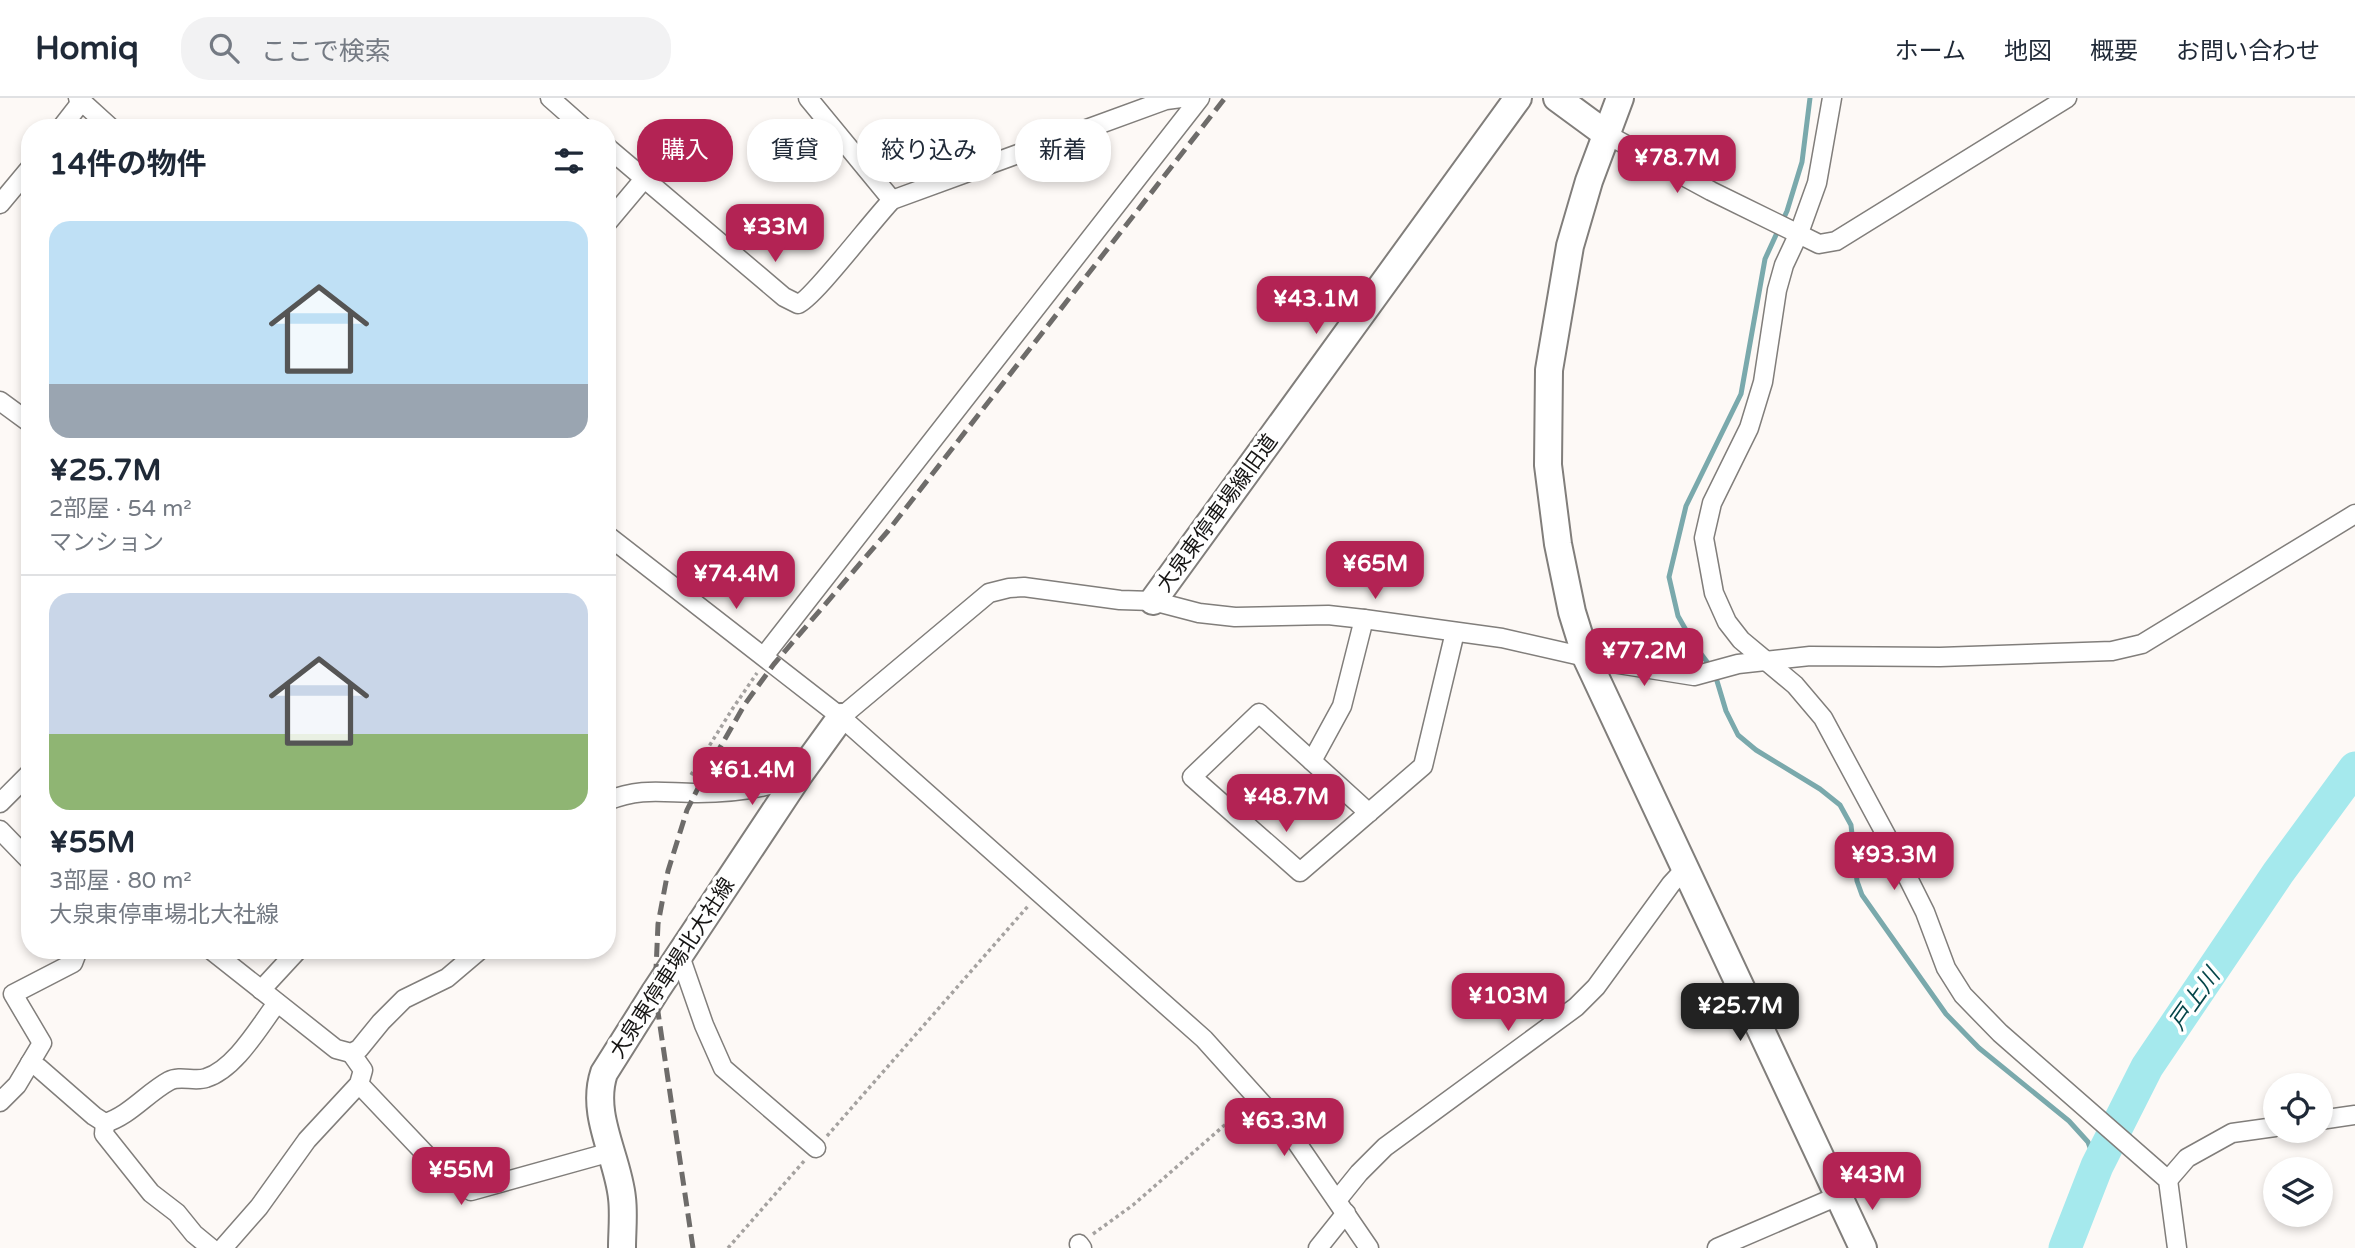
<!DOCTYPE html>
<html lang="ja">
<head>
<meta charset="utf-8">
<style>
	:root { --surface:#fff; --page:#f2f2f3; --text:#1f2937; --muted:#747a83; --line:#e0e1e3; --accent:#b32354 }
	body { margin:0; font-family:"Varela Round","Noto Sans JP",sans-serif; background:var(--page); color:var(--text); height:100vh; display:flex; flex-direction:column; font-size:26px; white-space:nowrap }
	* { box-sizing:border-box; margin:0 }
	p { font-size:23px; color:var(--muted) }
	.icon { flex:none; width:38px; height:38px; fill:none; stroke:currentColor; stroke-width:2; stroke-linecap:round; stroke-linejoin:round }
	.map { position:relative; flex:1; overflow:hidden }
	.drawer { position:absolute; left:21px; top:21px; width:595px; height:840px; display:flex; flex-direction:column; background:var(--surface); border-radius:28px; box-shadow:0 4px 10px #0003 }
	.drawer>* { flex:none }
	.banner { position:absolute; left:637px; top:21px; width:665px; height:63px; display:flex; gap:14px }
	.controls { position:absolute; left:2263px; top:975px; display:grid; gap:14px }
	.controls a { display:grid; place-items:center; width:70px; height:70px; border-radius:50%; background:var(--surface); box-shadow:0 4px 10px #0003; font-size:35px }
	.price { position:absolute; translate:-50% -60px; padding:0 16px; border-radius:14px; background:var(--accent); color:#fff; font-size:23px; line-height:46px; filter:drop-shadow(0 2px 4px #0008) }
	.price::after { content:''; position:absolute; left:50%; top:42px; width:21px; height:16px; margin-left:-10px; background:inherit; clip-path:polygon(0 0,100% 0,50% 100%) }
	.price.current { background:#222; color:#fff }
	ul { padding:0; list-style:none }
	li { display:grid; align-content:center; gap:14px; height:371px; padding:0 28px }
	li+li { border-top:2px solid var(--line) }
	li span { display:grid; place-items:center; height:217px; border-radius:21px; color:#555 }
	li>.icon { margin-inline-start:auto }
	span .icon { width:126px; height:126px; fill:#fffc; stroke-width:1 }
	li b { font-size:30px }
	h2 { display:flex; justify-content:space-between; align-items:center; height:84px; padding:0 28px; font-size:30px }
	.tag { padding:0 24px; border-radius:28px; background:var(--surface); box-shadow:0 4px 10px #0003; font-size:24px; line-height:63px }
	.tag.current { background:var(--accent); color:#fff }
	header { display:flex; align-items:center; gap:42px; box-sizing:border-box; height:98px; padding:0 35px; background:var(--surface); border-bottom:2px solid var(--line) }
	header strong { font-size:33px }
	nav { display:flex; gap:38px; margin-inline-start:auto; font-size:24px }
	.search { width:490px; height:63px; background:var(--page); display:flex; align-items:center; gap:18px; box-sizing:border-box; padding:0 24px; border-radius:28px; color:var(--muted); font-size:26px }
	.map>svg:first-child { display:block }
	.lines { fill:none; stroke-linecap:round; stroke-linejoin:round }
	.stream { stroke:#7aa9ac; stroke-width:5 }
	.river { stroke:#a5e9ed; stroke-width:33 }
	.street-casing { stroke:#817e7b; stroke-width:21 }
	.secondary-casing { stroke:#817e7b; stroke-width:30 }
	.path { stroke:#a5a2a0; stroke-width:3.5; stroke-dasharray:3.5 3.5; stroke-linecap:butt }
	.street { stroke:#fff; stroke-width:18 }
	.secondary { stroke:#fff; stroke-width:26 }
	.rail { stroke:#6e6c6a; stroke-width:5; stroke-dasharray:14 7; stroke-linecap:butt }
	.labels { text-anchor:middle; stroke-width:7; stroke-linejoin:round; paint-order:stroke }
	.street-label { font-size:21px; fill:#161514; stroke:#fff }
	.water-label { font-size:23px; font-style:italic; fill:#06464a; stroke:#fff }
</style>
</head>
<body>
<header>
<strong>Homiq</strong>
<div class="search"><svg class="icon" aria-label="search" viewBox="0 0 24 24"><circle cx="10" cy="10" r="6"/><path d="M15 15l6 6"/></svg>ここで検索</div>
<nav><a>ホーム</a><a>地図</a><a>概要</a><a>お問い合わせ</a></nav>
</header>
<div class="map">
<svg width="2355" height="1150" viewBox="0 0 2355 1150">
	<rect width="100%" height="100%" fill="#fdf9f6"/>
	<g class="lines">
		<polyline class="stream" points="1810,0 1802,64 1787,113 1765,161 1741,296 1686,408 1669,479 1678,518 1695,548 1714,573 1726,613 1738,637 1756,652 1820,691 1840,707 1851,727 1857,783 1862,797 1946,916 1979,950 2069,1023 2088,1044 2097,1068"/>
		<polyline class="river" points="2065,1150 2097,1068 2147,969 2278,775 2355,670"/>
		<defs>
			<g id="street">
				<polyline points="78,0 111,30"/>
				<polyline points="550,0 584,30"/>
				<polyline points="808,0 892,102"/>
				<polyline points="1832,0 1817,85 1799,135 1784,167 1777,192 1763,284 1749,330 1712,405 1704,440 1714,495 1727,524 1741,542 1795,587 1823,620 1893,750 1925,814 1946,870 1963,897 2000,935 2168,1082 2177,1150"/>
				<polyline points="61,30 82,3"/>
				<polyline points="1606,36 1711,93 1819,146 1836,143 2067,0"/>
				<path d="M607,49l177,150 14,7c14,-4 77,-87 94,-104l274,-100 15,-2"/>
				<polyline points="0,106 30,70"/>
				<polyline points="607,125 644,81"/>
				<polyline points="0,303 30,325"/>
				<polyline points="607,437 841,619 1204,941 1295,1042 1369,1150"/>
				<polyline points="764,558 1200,0"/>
				<polyline points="841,619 989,495 1009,490 1024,489 1120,502 1153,503 1199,515 1235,519 1328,517 1364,521 1502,540 1612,565 1694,578 1738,566 1810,558 1940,559 2112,553 2142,546 2355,416"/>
				<polyline points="1312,663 1342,608 1364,521"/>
				<path d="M607,703c35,-14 56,-8 91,-8 33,0 71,-5 101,-18"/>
				<polyline points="0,705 30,675"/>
				<polyline points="1369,715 1259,615 1192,679 1300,774 1423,668 1455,534"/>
				<polyline points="0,732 30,763"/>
				<polyline points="211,852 336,951 351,955 359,951 381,924 404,901 447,880 480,852"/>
				<polyline points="680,858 704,927 723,970 816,1050"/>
				<polyline points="261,892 298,852"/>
				<path d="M30,965l9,5 55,48 11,7c24,-7 42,-30 64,-42 11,-6 26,1 37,-3 29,-9 53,-51 71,-75"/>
				<polyline points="359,986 434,1065 471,1093 611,1054"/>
				<polyline points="0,1004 17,987 42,945 13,896 73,865 78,852"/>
				<polyline points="2320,1022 2355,1017"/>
				<polyline points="105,1025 104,1036 151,1095 177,1115 194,1136 211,1150"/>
				<polyline points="2168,1082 2187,1060 2232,1035 2275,1029"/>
				<polyline points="1338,1101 1359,1075 1385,1049 1576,909 1596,889 1671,786 1684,772"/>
				<polyline points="1079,1146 1082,1150"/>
				<polyline points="223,1150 259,1109 307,1042 359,986 363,972 351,955"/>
				<polyline points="1318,1150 1346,1115"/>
				<polyline points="1717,1150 1838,1098"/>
			</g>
			<g id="secondary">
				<polyline points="1557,0 1606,36"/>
				<polyline points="1620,0 1589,83 1570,148 1549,272 1548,367 1558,446 1572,514 1586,559 1863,1150"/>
				<polyline points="1153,503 1518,0"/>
				<path d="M622,1150c0,-16 2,-34 0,-50 -4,-41 -32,-83 -18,-125l51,-81 144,-217 42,-58"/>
			</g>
		</defs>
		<use href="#street" class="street-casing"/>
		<use href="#secondary" class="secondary-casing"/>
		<g class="path">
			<polyline points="691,677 733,610 757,575"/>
			<polyline points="827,1038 1029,807"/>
			<polyline points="1093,1136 1133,1107 1243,1011"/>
			<polyline points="728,1150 805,1062"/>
		</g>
		<use href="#street" class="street"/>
		<use href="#secondary" class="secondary"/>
		<polyline class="rail" points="693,1150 655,894 658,826 668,773 687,712 706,674 745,606 774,566 888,433 1225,0"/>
	</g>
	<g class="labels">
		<g class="street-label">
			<text transform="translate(1217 415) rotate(-54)" y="7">大泉東停車場線旧道</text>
			<text transform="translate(672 870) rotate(-57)" y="7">大泉東停車場北大社線</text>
		</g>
		<g class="water-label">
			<text transform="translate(2194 901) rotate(-55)" y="8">戸上川</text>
		</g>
	</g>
</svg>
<div class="controls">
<a><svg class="icon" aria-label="locate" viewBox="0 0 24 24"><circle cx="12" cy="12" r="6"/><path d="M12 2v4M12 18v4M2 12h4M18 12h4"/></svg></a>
<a><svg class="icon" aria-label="layers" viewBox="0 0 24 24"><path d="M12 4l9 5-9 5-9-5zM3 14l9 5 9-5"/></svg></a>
</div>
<b class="price" style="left:1677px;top:97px">¥78.7M</b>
<b class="price" style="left:775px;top:166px">¥33M</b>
<b class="price" style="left:1316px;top:238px">¥43.1M</b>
<b class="price" style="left:1375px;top:503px">¥65M</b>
<b class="price" style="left:736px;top:513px">¥74.4M</b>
<b class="price" style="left:1644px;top:590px">¥77.2M</b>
<b class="price" style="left:752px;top:709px">¥61.4M</b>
<b class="price" style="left:1286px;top:736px">¥48.7M</b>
<b class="price" style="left:1894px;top:794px">¥93.3M</b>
<b class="price" style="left:1508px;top:935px">¥103M</b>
<b class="price current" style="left:1740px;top:945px">¥25.7M</b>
<b class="price" style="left:1284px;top:1060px">¥63.3M</b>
<b class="price" style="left:461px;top:1109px">¥55M</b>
<b class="price" style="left:1872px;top:1114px">¥43M</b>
<div class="banner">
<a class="tag current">購入</a>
<a class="tag">賃貸</a>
<a class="tag">絞り込み</a>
<a class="tag">新着</a>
</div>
<section class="drawer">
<h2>14件の物件<svg class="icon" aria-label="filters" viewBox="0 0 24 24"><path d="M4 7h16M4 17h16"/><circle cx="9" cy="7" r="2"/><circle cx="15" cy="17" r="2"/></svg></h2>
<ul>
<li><span style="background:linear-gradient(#bfe0f5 75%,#9aa5b1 0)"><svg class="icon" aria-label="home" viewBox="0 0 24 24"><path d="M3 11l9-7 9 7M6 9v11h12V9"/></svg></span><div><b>¥25.7M</b><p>2部屋 · 54 m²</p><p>マンション</p></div></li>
<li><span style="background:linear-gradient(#c9d6e8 65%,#8fb573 0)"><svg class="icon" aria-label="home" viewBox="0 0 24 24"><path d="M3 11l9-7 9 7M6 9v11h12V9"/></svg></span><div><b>¥55M</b><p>3部屋 · 80 m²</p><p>大泉東停車場北大社線</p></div></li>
</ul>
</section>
</div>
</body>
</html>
